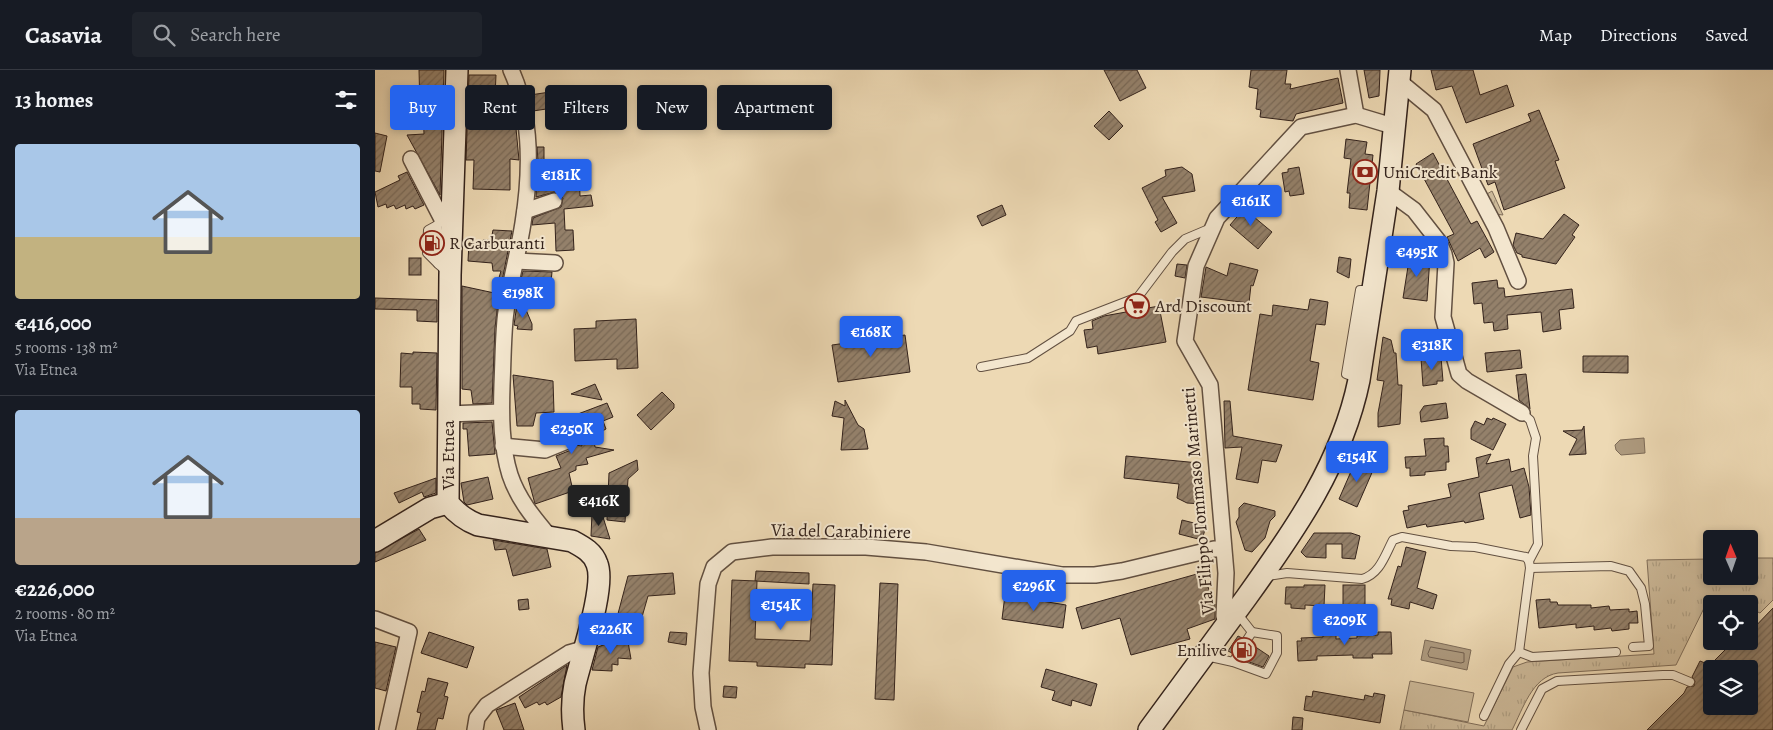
<!DOCTYPE html>
<html lang="en">
<head>
<meta charset="utf-8">
<style>
	:root { --surface:#171b24; --page:#20242c; --text:#f1f3f6; --muted:#9ea1a6; --line:#363941; --accent:#2563eb }
	body { margin:0; font-family:Alegreya,serif; background:var(--page); color:var(--text); height:100vh; display:flex; flex-direction:column; font-size:19px; white-space:nowrap }
	* { box-sizing:border-box; margin:0 }
	p { font-size:16px; color:var(--muted) }
	.icon { flex:none; width:28px; height:28px; fill:none; stroke:currentColor; stroke-width:2; stroke-linecap:round; stroke-linejoin:round }
	.map { position:relative; flex:1; overflow:hidden }
	.side { display:flex; flex-direction:column; background:var(--surface); width:375px }
	.side>* { flex:none }
	.guide { position:absolute; left:15px; top:15px; width:475px; height:45px; display:flex; gap:10px }
	.needle { width:32px; rotate:358deg }
	.buttons { position:absolute; left:1328px; top:460px; display:grid; gap:10px }
	.buttons a { display:grid; place-items:center; width:55px; height:55px; border-radius:5px; background:var(--surface); box-shadow:0 2px 8px #0003; font-size:25px }
	.price { position:absolute; translate:-50% -42px; padding:0 11px; border-radius:5px; background:var(--accent); color:#fff; font-size:16px; line-height:32px; filter:drop-shadow(0 1px 2px #0008) }
	.price::after { content:''; position:absolute; left:50%; top:30px; width:15px; height:11px; margin-left:-8px; background:inherit; clip-path:polygon(0 0,100% 0,50% 100%) }
	.price.selected { background:#222; color:#fff }
	ul { padding:0; list-style:none }
	li { display:grid; align-content:center; gap:10px; height:265px; padding:0 15px }
	li+li { border-top:1px solid var(--line) }
	li span { display:grid; place-items:center; height:155px; border-radius:5px; color:#555 }
	li>.icon { margin-inline-start:auto }
	span .icon { width:90px; height:90px; fill:#fffc; stroke-width:1 }
	li b { font-size:21px }
	h2 { display:flex; justify-content:space-between; align-items:center; height:60px; padding:0 15px; font-size:21px }
	.chip { padding:0 18px; border-radius:5px; background:var(--surface); box-shadow:0 2px 8px #0003; font-size:18px; line-height:45px }
	.chip.selected { background:var(--accent); color:#fff }
	header { display:flex; align-items:center; gap:30px; box-sizing:border-box; height:70px; padding:0 25px; background:var(--surface); border-bottom:1px solid var(--line) }
	header strong { font-size:24px }
	nav { display:flex; gap:28px; margin-inline-start:auto; font-size:18px }
	.search { width:350px; height:45px; background:var(--page); display:flex; align-items:center; gap:12px; box-sizing:border-box; padding:0 18px; border-radius:5px; color:var(--muted); font-size:19px }
	main { display:flex; flex:1; min-height:0 }
	.map>svg:first-child { display:block }
	.grass { fill:url(#grass-tufts); stroke:#806e5a }
	.pitch { fill:#cdba9a; stroke:#806e5a }
	.water { fill:#ae9b80; stroke:#7d6b58 }
	.lines { fill:none; stroke-linecap:round; stroke-linejoin:round }
	.shore { stroke:#705e4e; stroke-width:1 }
	.building { fill:url(#building-hatch); stroke:#33221b; fill-rule:evenodd }
	.lane-casing { stroke:#625041; stroke-width:10 }
	.street-casing { stroke:#625041; stroke-width:18 }
	.secondary-casing { stroke:#33221b; stroke-width:24 }
	.lane { stroke:#f3e6ce; stroke-width:8 }
	.street { stroke:#f3e6ce; stroke-width:15 }
	.secondary { stroke:#f3e6ce; stroke-width:21 }
	.labels { text-anchor:middle; stroke-width:4; stroke-linejoin:round; paint-order:stroke }
	.poi-label { font-size:18px; fill:#33221b; stroke:#f3e6ce; text-anchor:start }
	.street-label { font-size:18px; fill:#33221b; stroke:#f3e6ce }
</style>
</head>
<body>
<header>
<strong>Casavia</strong>
<div class="search"><svg class="icon" aria-label="search" viewBox="0 0 24 24"><circle cx="10" cy="10" r="6"/><path d="M15 15l6 6"/></svg>Search here</div>
<nav><a>Map</a><a>Directions</a><a>Saved</a></nav>
</header>
<main>
<section class="side">
<h2>13 homes<svg class="icon" aria-label="filters" viewBox="0 0 24 24"><path d="M4 7h16M4 17h16"/><circle cx="9" cy="7" r="2"/><circle cx="15" cy="17" r="2"/></svg></h2>
<ul>
<li><span style="background:linear-gradient(#a9c7e8 60%,#c2b280 0)"><svg class="icon" aria-label="home" viewBox="0 0 24 24"><path d="M3 11l9-7 9 7M6 9v11h12V9"/></svg></span><div><b>€416,000</b><p>5 rooms · 138 m²</p><p>Via Etnea</p></div></li>
<li><span style="background:linear-gradient(#a9c7e8 70%,#b9a48a 0)"><svg class="icon" aria-label="home" viewBox="0 0 24 24"><path d="M3 11l9-7 9 7M6 9v11h12V9"/></svg></span><div><b>€226,000</b><p>2 rooms · 80 m²</p><p>Via Etnea</p></div></li>
</ul>
</section>
<div class="map">
<svg width="1398" height="660" viewBox="0 0 1398 660">
	<defs>
		<pattern id="grass-tufts" width="24" height="20" patternUnits="userSpaceOnUse" patternTransform="scale(1.25)"><rect width="24" height="20" fill="#cdba9a"/><path d="M3 7l-1-3M5 7V3M7 7l1-3M15 17l-1-3M17 17v-4M19 17l1-3" fill="none" stroke="#b0a084"/></pattern>
		<pattern id="building-hatch" width="6" height="6" patternUnits="userSpaceOnUse" patternTransform="scale(1.25)"><rect width="6" height="6" fill="#94816b"/><path d="M-1 1l2-2M0 6l6-6M5 7l2-2" fill="none" stroke="#796957"/></pattern>
	</defs>
	<rect width="100%" height="100%" fill="#edd9b4"/>
	<filter id="stains"><feTurbulence type="fractalNoise" baseFrequency=".004" numOctaves="4"/><feColorMatrix values="0 0 0 0 .2 0 0 0 0 .09 0 0 0 0 .02 0 0 0 .5 -.17"/></filter>
	<radialGradient id="worn" r=".72"><stop offset=".6" stop-color="#630" stop-opacity="0"/><stop offset="1" stop-color="#630" stop-opacity=".3"/></radialGradient>
	<g class="grass">
		<polygon points="1117,121 1128,145 1120,144 1112,124"/>
		<path d="M1374,488h24v42l-13,13 -11,-5v-4h-8l-14,-7 -3,6 -14,-7 -34,69 -118,8c-26,4 -35,36 -46,57h-112l4,-20 80,16 29,-59 14,-5 127,-8 -7,-94 64,-1v17h38z"/>
	</g>
	<polygon class="pitch" points="1035,611 1099,623 1093,652 1029,640"/>
	<g class="water">
		<polygon points="1269,368 1270,383 1246,385 1241,380 1240,375 1245,370"/>
		<polygon points="1050,570 1096,580 1092,600 1046,590"/>
	</g>
	<g class="lines">
		<polygon class="shore" points="1056,577 1089,583 1089,592 1086,593 1054,587 1053,584"/>
	</g>
	<g class="building">
		<polygon points="44,0 69,0 65,125 32,65 49,64 48,39 45,39"/>
		<polygon points="729,0 762,0 771,18 745,31"/>
		<polygon points="876,0 912,0 910,14 916,14 915,19 963,8 968,33 921,44 918,51 885,47 886,40 881,39 883,19 874,17"/>
		<polygon points="989,0 1005,0 1004,26 994,28"/>
		<polygon points="1056,0 1098,0 1105,25 1132,15 1139,36 1091,53 1077,16 1061,20"/>
		<polygon points="94,5 121,5 119,48 140,48 144,90 135,89 135,120 98,119 99,90 91,90"/>
		<polygon points="175,22 178,38 158,41 155,25"/>
		<polygon points="1164,40 1184,90 1180,91 1190,118 1129,140 1120,112 1113,115 1098,74 1156,51 1153,44"/>
		<polygon points="734,41 748,56 734,70 719,56"/>
		<polygon points="0,63 12,66 5,102 0,101"/>
		<polygon points="971,69 992,72 990,84 998,85 992,140 974,138 975,123 972,123 976,89 969,88"/>
		<polygon points="162,77 169,77 169,91 163,91"/>
		<polygon points="1058,83 1096,154 1102,151 1119,182 1110,188 1105,178 1083,191 1072,167 1079,164 1041,94"/>
		<polygon points="807,97 817,104 820,121 787,127 802,153 786,162 780,152 783,150 767,118 791,106 790,100"/>
		<polygon points="924,97 929,124 915,126 914,121 910,122 907,103 913,102 913,99"/>
		<polygon points="204,98 205,126 216,125 218,136 189,139 190,160 198,160 199,180 181,181 180,153 157,155 158,148 186,137 188,128 180,122 161,127 162,99"/>
		<polygon points="32,102 49,135 40,139 38,136 31,139 30,135 21,139 19,135 12,138 11,134 3,137 0,122 25,110 23,106"/>
		<polygon points="874,133 884,141 879,147 897,162 883,179 855,155"/>
		<polygon points="627,135 631,145 607,156 602,146"/>
		<polygon points="1189,144 1204,155 1197,165 1200,167 1181,194 1147,187 1147,185 1142,183 1138,175 1141,163 1168,169"/>
		<polygon points="118,160 137,161 127,211 123,211 126,201 118,201 117,193 93,191 94,173 108,175 108,170 116,170"/>
		<polygon points="1035,184 1055,187 1052,231 1028,228"/>
		<polygon points="964,187 976,189 974,208 962,202"/>
		<rect x="34" y="188" width="12" height="17"/>
		<polygon points="855,193 883,200 878,216 876,215 874,233 826,227 831,197 852,206"/>
		<polygon points="802,194 812,195 810,208 800,206"/>
		<polygon points="148,201 177,202 175,222 154,220 154,214 145,213"/>
		<polygon points="1122,210 1123,218 1129,218 1130,227 1197,219 1199,238 1184,240 1186,259 1168,262 1166,242 1132,245 1133,259 1119,261 1118,252 1109,253 1107,233 1099,234 1097,213"/>
		<polygon points="87,216 124,224 120,258 117,333 98,334 96,320 87,319"/>
		<polygon points="0,228 62,230 62,252 42,251 42,240 0,239"/>
		<polygon points="935,229 953,232 950,255 941,254 935,291 944,293 938,330 873,320 885,244 897,246 898,235 933,240"/>
		<polygon points="142,234 149,235 157,254 157,260 142,259 143,256 139,255"/>
		<polygon points="784,236 791,272 723,284 722,276 712,278 709,260 718,259 717,251 729,246"/>
		<polygon points="261,249 263,298 242,299 242,289 200,291 199,259 221,258 221,251"/>
		<polygon points="530,265 535,302 463,312 457,275"/>
		<polygon points="1008,267 1016,270 1019,283 1021,283 1023,315 1027,315 1025,354 1003,357 1003,343 1009,311 1002,310"/>
		<polygon points="1145,280 1147,298 1112,302 1110,283"/>
		<polygon points="38,282 62,283 61,340 45,339 45,334 37,334 37,317 25,317 26,283 38,284"/>
		<polygon points="1208,286 1253,286 1253,303 1208,302"/>
		<polygon points="1066,287 1068,311 1062,311 1062,314 1048,316 1046,288"/>
		<polygon points="1151,304 1155,339 1144,330 1141,305"/>
		<polygon points="138,305 178,311 179,342 161,343 158,356 142,356"/>
		<polygon points="220,314 227,330 196,324"/>
		<polygon points="287,322 299,334 299,338 276,360 262,345"/>
		<polygon points="470,330 483,355 489,359 493,379 466,380 469,348 457,346 460,331 470,336"/>
		<polygon points="849,331 855,331 858,366 907,375 901,392 887,390 883,413 861,409 867,377 850,378"/>
		<polygon points="232,333 238,347 228,351 231,359 218,366 220,377 239,380 211,388 213,394 201,396 201,400 194,403 198,421 160,434 153,408 186,398 181,386 196,380 200,375 207,376 195,347"/>
		<polygon points="1071,333 1073,348 1046,352 1045,342 1049,336"/>
		<polygon points="1112,348 1117,350 1118,348 1131,354 1118,380 1096,369 1096,359 1100,351 1109,355"/>
		<polygon points="117,352 120,384 94,386 92,359 88,359 88,353"/>
		<polygon points="1209,356 1211,384 1194,385 1202,369 1188,361 1207,360"/>
		<polygon points="1069,368 1069,376 1073,376 1074,392 1071,392 1071,400 1050,402 1050,405 1035,406 1035,398 1031,398 1030,387 1051,386 1049,369"/>
		<polygon points="1116,384 1111,394 1134,389 1136,402 1149,398 1154,417 1156,445 1145,448 1137,415 1104,423 1109,449 1090,453 1089,451 1052,457 1051,454 1032,458 1028,441 1034,440 1033,436 1076,427 1073,414 1104,407 1101,388"/>
		<polygon points="751,386 824,393 828,420 827,434 812,433 802,428 804,414 749,408"/>
		<polygon points="262,390 263,400 253,409 250,452 232,450 234,403"/>
		<polygon points="981,390 999,398 982,437 964,429"/>
		<polygon points="113,407 118,429 92,435 89,432 86,413"/>
		<polygon points="61,408 61,423 49,427 47,422 24,433 19,423"/>
		<polygon points="869,433 900,441 900,446 895,451 890,468 877,482 870,480 861,452 864,447 864,438"/>
		<polygon points="217,443 227,444 235,469 216,466"/>
		<polygon points="807,450 831,456 827,470 804,464"/>
		<polygon points="44,459 51,470 0,492 0,483"/>
		<polygon points="939,463 976,463 985,466 980,489 967,488 967,474 951,474 951,488 931,487 926,482"/>
		<polygon points="118,470 172,479 176,497 138,506 131,479 120,480"/>
		<polygon points="1031,477 1051,482 1042,518 1062,525 1058,539 1035,532 1034,539 1016,535 1017,529 1013,529 1023,496 1026,497"/>
		<polygon points="381,501 434,503 434,514 380,511"/>
		<polygon points="829,502 838,535 840,534 840,549 812,559 815,569 756,585 745,548 707,559 701,538"/>
		<polygon points="298,503 300,524 273,526 265,554 259,552 257,559 240,555 253,506"/>
		<polygon points="357,510 382,511 380,569 435,571 438,514 460,515 457,595 430,594 430,598 382,596 382,592 354,591"/>
		<polygon points="505,513 523,514 519,630 500,629"/>
		<polygon points="929,515 950,515 949,536 930,535 930,539 916,538 916,534 910,534 911,517 929,517"/>
		<rect x="968" y="515" width="22" height="22"/>
		<polygon points="630,525 691,535 688,558 627,549"/>
		<polygon points="153,529 154,539 144,540 143,530"/>
		<polygon points="1175,529 1175,532 1182,532 1183,535 1216,535 1216,538 1234,536 1235,540 1254,539 1254,542 1262,541 1263,553 1254,553 1254,559 1237,561 1236,558 1219,560 1219,556 1201,558 1201,554 1164,558 1161,530"/>
		<path d="M1398,538v122h-126l37,-37 3,-6 7,-1 1,-5 -3,-4 8,-16 10,4 23,-23 4,3 4,-4h8v-8zM1336,599h38v37h-38z"/>
		<polygon points="54,562 99,577 92,598 46,583"/>
		<polygon points="295,562 312,563 311,575 293,572"/>
		<polygon points="1003,562 1016,562 1017,584 997,584 998,588 978,588 978,585 942,586 942,590 923,591 922,571 927,571 926,568 948,567 948,564 961,564 961,569 982,568 982,566 1003,565"/>
		<polygon points="252,566 256,589 243,588 243,595 237,594 237,601 217,600 223,577"/>
		<polygon points="863,566 867,568 857,583 853,581"/>
		<polygon points="0,572 21,577 11,621 0,618"/>
		<polygon points="876,574 894,586 888,597 866,589"/>
		<polygon points="192,595 186,627 172,635 170,632 164,635 162,632 150,638 144,627"/>
		<polygon points="671,599 722,614 716,636 697,630 696,636 677,630 680,621 666,617"/>
		<polygon points="53,608 73,613 69,626 73,627 68,649 63,648 60,660 42,660 46,643 42,642 47,621 50,622"/>
		<polygon points="349,616 362,617 361,628 348,627"/>
		<polygon points="938,621 989,630 990,625 998,627 999,623 1010,625 1005,653 929,640 931,626 937,627"/>
		<polygon points="140,633 149,660 129,660 121,640"/>
		<polygon points="918,647 928,648 927,660 917,660"/>
	</g>
	<g class="lines">
		<defs>
			<g id="lane">
				<polyline points="67,149 62,155 63,194 72,202"/>
				<polyline points="62,155 53,160 52,183 63,194"/>
				<polyline points="606,297 653,288 695,261 701,251 763,227 797,182 810,169 836,158"/>
				<polyline points="984,309 971,304 985,220 996,220"/>
				<polyline points="1147,343 1155,350 1161,368 1158,386 1163,474 1154,491"/>
				<polyline points="1155,498 1236,496 1254,501 1266,518 1270,534 1274,576 1258,577"/>
				<path d="M893,506l19,-3 75,6c18,-5 23,-24 31,-39l9,-3 49,9 24,1 51,10 3,4 1,7 -11,84 -10,12 -25,52"/>
				<polyline points="1144,582 1157,587 1241,582"/>
				<polyline points="831,586 858,592 877,562 862,543"/>
				<polyline points="858,592 891,604 902,583 902,566 877,562"/>
				<polyline points="1146,660 1167,619 1182,611 1288,605 1298,605 1315,612"/>
			</g>
			<g id="street">
				<path d="M136,0c21,46 20,103 12,153 -5,33 -15,65 -18,97 -2,22 -2,43 -3,65 -1,30 -1,61 8,90 8,24 23,42 39,61"/>
				<polyline points="973,0 981,45"/>
				<polyline points="1025,12 1059,40 1121,158 1143,211"/>
				<polyline points="36,89 67,149 77,150"/>
				<polyline points="1013,121 1039,140 1064,172 1069,184 1071,193 1068,247 1084,304 1092,311 1147,343"/>
				<polyline points="150,141 179,131"/>
				<polyline points="141,191 180,193"/>
				<polyline points="73,344 126,342"/>
				<polyline points="128,376 170,380 192,371"/>
				<polyline points="0,549 34,562 12,660"/>
				<polyline points="854,552 849,546 851,503 835,315 810,271 821,196 842,148 926,57 981,45 1021,57"/>
				<polyline points="100,660 102,648 112,635 194,583 208,579"/>
				<polyline points="333,660 328,637 326,603 333,514 339,497 357,482 397,477 491,477 551,482 687,505 720,505 747,501 839,479 848,479"/>
			</g>
			<g id="secondary">
				<path d="M82,0l-7,205 -2,228c9,11 17,17 30,22l94,16c11,6 21,11 25,23 9,22 -16,94 -22,120 -3,15 -3,31 -1,46"/>
				<polyline points="0,471 55,438 73,433"/>
				<path d="M774,660c32,-44 65,-88 97,-132 49,-68 96,-135 113,-218l29,-189 12,-121"/>
			</g>
		</defs>
		<use href="#lane" class="lane-casing"/>
		<use href="#street" class="street-casing"/>
		<use href="#secondary" class="secondary-casing"/>
		<use href="#lane" class="lane"/>
		<use href="#street" class="street"/>
		<use href="#secondary" class="secondary"/>
	</g>
	<defs>
		<symbol id="bank-ring" viewBox="-11 -11 22 22"><circle r="9.5" fill="#f3e6ce" stroke="#8f2418" stroke-width="1.5"/><path d="M-6-4H6V4H-6ZM0-2.3a2.3 2.3 0 1 0 0 4.6a2.3 2.3 0 1 0 0-4.6Z" fill="#8f2418"/></symbol>
		<symbol id="fuel-ring" viewBox="-11 -11 22 22"><circle r="9.5" fill="#f3e6ce" stroke="#8f2418" stroke-width="1.5"/><path d="M-5.5-6h7V0h2V4h1.3V-2.5L3-4.5l.8-.8L6-3V5H2.5V1h-1V6h-7ZM-4.2-4.7v3.2H.2V-4.7Z" fill="#8f2418"/></symbol>
		<symbol id="supermarket-ring" viewBox="-11 -11 22 22"><circle r="9.5" fill="#f3e6ce" stroke="#8f2418" stroke-width="1.5"/><path d="M-6-5.5h2.5l.6 2H6L4.5 2H-2.5L-4.4-4H-6ZM-1.5 3.2a1.3 1.3 0 1 0 .1 0ZM3 3.2a1.3 1.3 0 1 0 .1 0Z" fill="#8f2418"/></symbol>
	</defs>
	<g fill-rule="evenodd">
		<use href="#bank-ring" x="976" y="88" width="28" height="28"/>
		<use href="#fuel-ring" x="43" y="159" width="28" height="28"/>
		<use href="#supermarket-ring" x="748" y="222" width="28" height="28"/>
		<use href="#fuel-ring" x="855" y="566" width="28" height="28"/>
	</g>
	<g class="labels">
		<g class="poi-label">
			<text x="1008" y="108">UniCredit Bank</text>
			<text x="74" y="179">R Carburanti</text>
			<text x="780" y="242">Ard Discount</text>
			<text x="852" y="586" text-anchor="end">Enilive</text>
		</g>
		<g class="street-label">
			<text transform="translate(73 385) rotate(-90)" y="6">Via Etnea</text>
			<text transform="translate(823 431) rotate(-95)" y="6">Via Filippo Tommaso Marinetti</text>
			<text transform="translate(466 461) rotate(1)" y="6">Via del Carabiniere</text>
		</g>
	</g>
	<rect width="100%" height="100%" filter="url(#stains)"/>
	<rect width="100%" height="100%" fill="url(#worn)"/>
</svg>
<div class="buttons">
<a><svg class="needle" viewBox="-14 -14 28 28"><path d="M0-13l5 13h-10z" fill="#e53935"/><path d="M0 13l5-13h-10z" fill="#9ea1a6"/></svg></a>
<a><svg class="icon" aria-label="locate" viewBox="0 0 24 24"><circle cx="12" cy="12" r="6"/><path d="M12 2v4M12 18v4M2 12h4M18 12h4"/></svg></a>
<a><svg class="icon" aria-label="layers" viewBox="0 0 24 24"><path d="M12 4l9 5-9 5-9-5zM3 14l9 5 9-5"/></svg></a>
</div>
<b class="price" style="left:186px;top:131px">€181K</b>
<b class="price" style="left:876px;top:157px">€161K</b>
<b class="price" style="left:1042px;top:208px">€495K</b>
<b class="price" style="left:148px;top:249px">€198K</b>
<b class="price" style="left:496px;top:288px">€168K</b>
<b class="price" style="left:1057px;top:301px">€318K</b>
<b class="price" style="left:197px;top:385px">€250K</b>
<b class="price" style="left:982px;top:413px">€154K</b>
<b class="price selected" style="left:224px;top:457px">€416K</b>
<b class="price" style="left:659px;top:542px">€296K</b>
<b class="price" style="left:406px;top:561px">€154K</b>
<b class="price" style="left:970px;top:576px">€209K</b>
<b class="price" style="left:236px;top:585px">€226K</b>
<div class="guide">
<a class="chip selected">Buy</a>
<a class="chip">Rent</a>
<a class="chip">Filters</a>
<a class="chip">New</a>
<a class="chip">Apartment</a>
</div>
</div>
</main>
</body>
</html>
